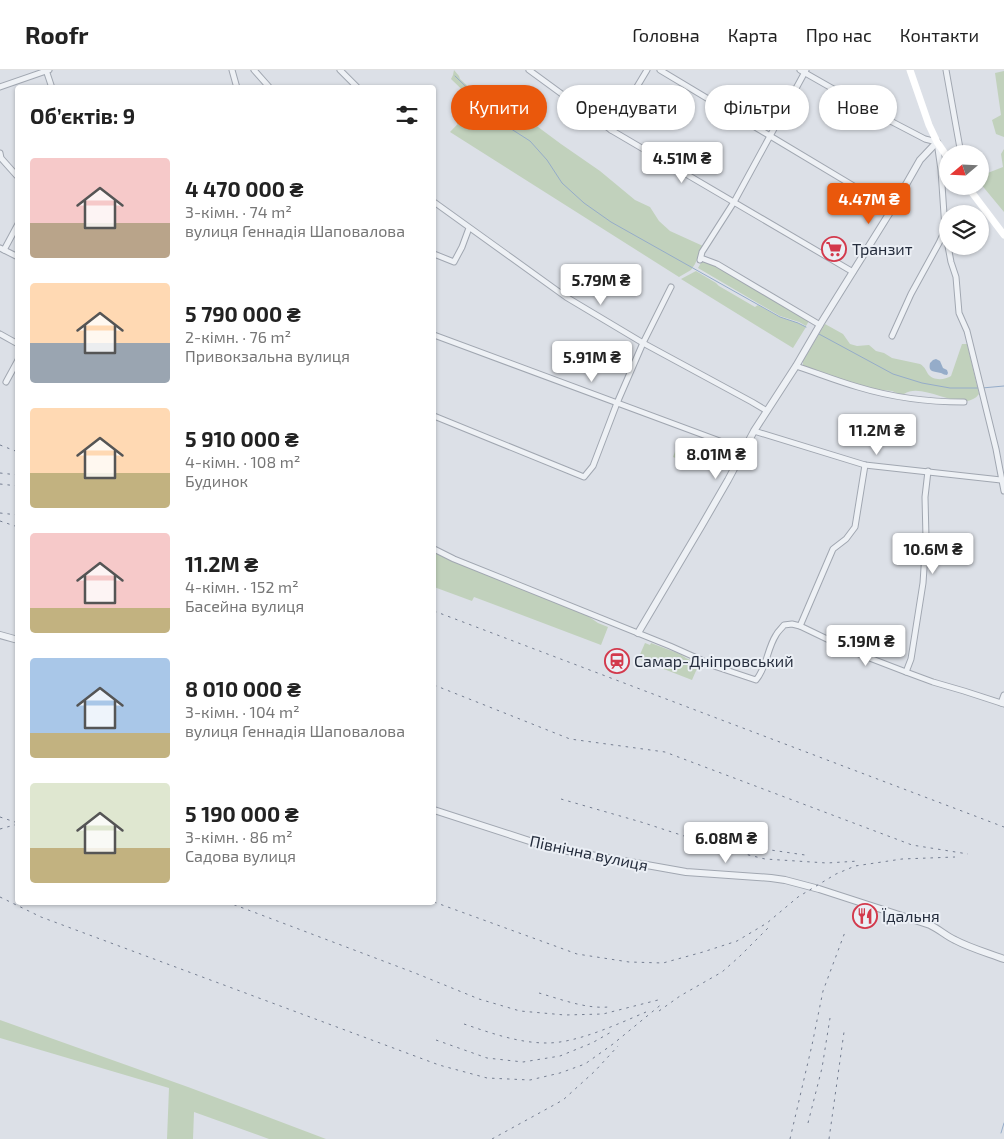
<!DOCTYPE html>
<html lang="uk">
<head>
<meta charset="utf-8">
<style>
	:root { --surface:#fff; --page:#f6f6f6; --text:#222; --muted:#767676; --line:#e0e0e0; --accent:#ea580c }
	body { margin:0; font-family:"Exo 2",sans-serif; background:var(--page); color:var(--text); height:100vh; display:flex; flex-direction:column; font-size:19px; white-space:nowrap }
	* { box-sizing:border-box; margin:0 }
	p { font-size:16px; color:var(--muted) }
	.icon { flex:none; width:28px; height:28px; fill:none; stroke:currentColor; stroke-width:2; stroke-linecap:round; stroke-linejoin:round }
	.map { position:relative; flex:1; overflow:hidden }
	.sheet { position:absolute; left:15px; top:15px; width:421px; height:820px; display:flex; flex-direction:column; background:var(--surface); border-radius:5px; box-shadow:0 1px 4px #0004 }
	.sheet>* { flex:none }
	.guide { position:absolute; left:451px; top:15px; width:475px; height:45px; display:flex; gap:10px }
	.needle { width:32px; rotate:251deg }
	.buttons { position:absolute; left:939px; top:75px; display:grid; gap:10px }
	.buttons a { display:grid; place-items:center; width:50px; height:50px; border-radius:50%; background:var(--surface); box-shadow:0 1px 4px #0004; font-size:25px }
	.price { position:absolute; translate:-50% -42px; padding:0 11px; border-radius:5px; background:#fff; color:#222; font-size:16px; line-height:32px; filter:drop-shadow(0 1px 2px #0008) }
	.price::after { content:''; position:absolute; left:50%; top:30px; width:15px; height:11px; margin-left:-8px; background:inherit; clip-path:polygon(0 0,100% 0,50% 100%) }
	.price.selected { background:var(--accent); color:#fff }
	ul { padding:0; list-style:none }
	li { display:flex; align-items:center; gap:15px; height:125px; padding:0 15px }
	li span { display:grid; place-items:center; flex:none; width:140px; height:100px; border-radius:5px; color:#555 }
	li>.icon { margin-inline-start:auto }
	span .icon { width:60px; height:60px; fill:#fffc; stroke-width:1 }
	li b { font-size:21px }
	h2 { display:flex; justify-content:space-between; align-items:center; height:60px; padding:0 15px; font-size:21px }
	.pill { padding:0 18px; border-radius:22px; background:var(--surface); box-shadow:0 1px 4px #0004; font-size:18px; line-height:45px }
	.pill.selected { background:var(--accent); color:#fff }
	header { display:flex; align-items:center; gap:30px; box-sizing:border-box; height:70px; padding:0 25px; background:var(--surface); border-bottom:1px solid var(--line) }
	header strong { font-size:24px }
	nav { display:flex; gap:28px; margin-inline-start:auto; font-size:18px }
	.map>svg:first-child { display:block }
	.green { fill:#c1d1bc }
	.water { fill:#95acc9 }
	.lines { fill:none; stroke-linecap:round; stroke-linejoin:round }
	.stream { stroke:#95acc9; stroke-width:1 }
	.minor-casing { stroke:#a1a7b1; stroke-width:7 }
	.tertiary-casing { stroke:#a1a7b1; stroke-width:8 }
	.minor { stroke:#eef1f5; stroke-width:5 }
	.tertiary { stroke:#eef1f5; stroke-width:6 }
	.secondary { stroke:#fff; stroke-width:7 }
	.rail { stroke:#757e91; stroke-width:1; stroke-dasharray:2.5 5; stroke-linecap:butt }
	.labels { text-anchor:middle; stroke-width:4; stroke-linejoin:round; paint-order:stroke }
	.poi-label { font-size:16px; fill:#252d3d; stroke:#ebeff5; text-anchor:start }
	.street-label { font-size:16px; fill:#252d3d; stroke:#ebeff5 }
</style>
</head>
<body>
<header>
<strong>Roofr</strong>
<nav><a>Головна</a><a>Карта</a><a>Про нас</a><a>Контакти</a></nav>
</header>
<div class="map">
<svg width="1004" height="1069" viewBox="0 0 1004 1069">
	<rect width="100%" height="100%" fill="#dce0e7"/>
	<g class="green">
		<polygon points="454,0 459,6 460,9 484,31 492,23 561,74 600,101 635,130 650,137 659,151 670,161 703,176 695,194 691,200 679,207 450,62 477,34 451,9 453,5"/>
		<polygon points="1004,1 1004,67 996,64 992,50 1001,45 995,3"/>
		<polygon points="1004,79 1004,142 980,113 980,106 1003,97 1001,84"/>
		<polygon points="702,191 715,195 809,251 806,256 799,252 780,246 698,198"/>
		<polygon points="696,201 716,213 719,216 755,237 758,235 780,247 798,253 806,257 793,278 681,209"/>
		<path d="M825,254l18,10 7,10 7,2 12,-1 7,6 8,2 8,5 28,6c5,3 5,5 8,10 5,7 17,6 23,2l11,-32h5l12,50c-2,2 -3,4 -6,5 -17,10 -51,-17 -69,-5h-5l-7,-3 -20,-2 -67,-21 -2,-3v-4z"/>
		<polygon points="680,368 713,381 706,399 673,387"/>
		<polygon points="434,481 585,544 598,553 608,557 601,575 474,527 472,531 434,517"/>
		<polygon points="645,573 650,575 651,573 680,584 686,588 699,594 692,610 638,589"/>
		<polygon points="0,950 188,1017 326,1069 269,1069 194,1042 193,1069 167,1069 169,1018 0,968"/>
	</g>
	<path class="water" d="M936,289l4,2 3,7 4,2 1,3 -1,2c-2,0 -4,-1 -6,-2 -7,-2 -13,0 -11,-10l3,-3z"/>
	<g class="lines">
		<g class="stream">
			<polyline points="455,6 505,55 530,71 547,90 562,113 584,133 611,152 780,247 798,253 806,257"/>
			<polyline points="819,264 893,304 922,313 950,318 978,318"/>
			<polyline points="982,318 1004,316"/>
			<polyline points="1001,1063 1004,1053"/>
		</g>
		<defs>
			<g id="minor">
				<polyline points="46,0 52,18"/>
				<polyline points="232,0 237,18"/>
				<polyline points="254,0 270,18"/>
				<polyline points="340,0 358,18"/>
				<polyline points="529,0 611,60 853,202"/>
				<polyline points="660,0 892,139"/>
				<polyline points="800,0 879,45 925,69 937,72 941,100 945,159 948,172"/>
				<polyline points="946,0 961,84"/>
				<polyline points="0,17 49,0"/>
				<polyline points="611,60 647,0"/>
				<polyline points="0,83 1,88 17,106"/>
				<polyline points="434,132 566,227 643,273 752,332 767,341"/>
				<polyline points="948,176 951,192 956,207 959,243 967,261 996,379 1004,421"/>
				<polyline points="0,178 18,187"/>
				<polyline points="4,180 18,154"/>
				<polyline points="434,184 454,192 462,177 469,158"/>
				<polyline points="701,188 717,194 820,255"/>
				<polyline points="700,190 702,182 734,132 806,0"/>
				<polyline points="0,264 18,274"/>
				<polyline points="434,265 744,380"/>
				<polyline points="892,266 911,224 939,173 945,160"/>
				<path d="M796,296c21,7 41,15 62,21 33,10 72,15 106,15"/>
				<polyline points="6,312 18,290"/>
				<polyline points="434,346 584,407 593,396 617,333 643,273 671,217"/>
				<polyline points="754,361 865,395 1001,410"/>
				<path d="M434,479l20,10 216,87 47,21 39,13c11,-13 11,-31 20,-45 2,-4 6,-7 8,-10l8,-1 8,2 54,26 52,20 27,10 31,9 40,13"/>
				<polyline points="800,556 833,479 846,469 855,457 865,395"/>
				<polyline points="906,602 911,589 923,513 926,468 925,427 928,401"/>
				<polyline points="1001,633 1004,625"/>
			</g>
			<g id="tertiary">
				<polyline points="638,563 702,455 728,410 754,361 796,296 821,253 892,139 920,90 937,72"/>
				<polyline points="0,565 18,570"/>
				<path d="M434,740l111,36 23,5 118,21 85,6 14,2 34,9 111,36c9,4 16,11 25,15 15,8 33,13 49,19"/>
			</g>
		</defs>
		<use href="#minor" class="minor-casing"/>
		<use href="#tertiary" class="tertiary-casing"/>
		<use href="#minor" class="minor"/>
		<use href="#tertiary" class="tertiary"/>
		<g class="secondary">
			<polyline points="910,0 929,55 937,72 948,88"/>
			<polyline points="967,116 1004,165"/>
		</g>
		<g class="rail">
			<polyline points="0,375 18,382"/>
			<polyline points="0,403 18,405"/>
			<polyline points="0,414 18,416"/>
			<polyline points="0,443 18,445"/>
			<polyline points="0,451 18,457"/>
			<polyline points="434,541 1004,757"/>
			<polyline points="434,615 570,669 665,682 912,775 968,784"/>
			<polyline points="561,729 641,752 724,779 765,789 827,793 859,791"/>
			<polyline points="0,747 18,753"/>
			<polyline points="0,759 18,754"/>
			<polyline points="750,777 805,785"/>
			<polyline points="0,827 41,847 439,995 487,1008 530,1010 560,1003 585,994 613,974 663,933"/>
			<polyline points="227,832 415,903 479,929 520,941 565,945 603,944 658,930"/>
			<polyline points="434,832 577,884 629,892 663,893 703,882 737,871 767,853 798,827 836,804 855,796 902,789 955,787"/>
			<path d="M539,923c21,6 47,16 69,14"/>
			<polyline points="659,941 680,926 722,902 739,887 770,856"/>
			<path d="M464,954c27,9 54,19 83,19 30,0 71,-19 99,-31"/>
			<polyline points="436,970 487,988 523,992 560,986 592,973 613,961"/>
			<polyline points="808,1053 822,998 830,948"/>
			<polyline points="492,1069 563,1030 595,1001 618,976"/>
			<polyline points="790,1069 812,975 823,921 845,862"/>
			<polyline points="829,1069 844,962"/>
		</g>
	</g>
	<defs>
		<symbol id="supermarket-ring" viewBox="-11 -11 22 22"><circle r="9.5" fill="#ebeff5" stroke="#d3394c" stroke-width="1.5"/><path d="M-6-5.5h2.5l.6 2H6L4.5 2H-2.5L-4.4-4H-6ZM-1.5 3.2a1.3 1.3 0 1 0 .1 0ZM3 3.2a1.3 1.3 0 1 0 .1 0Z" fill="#d3394c"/></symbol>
		<symbol id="station-ring" viewBox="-11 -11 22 22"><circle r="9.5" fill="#ebeff5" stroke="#d3394c" stroke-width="1.5"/><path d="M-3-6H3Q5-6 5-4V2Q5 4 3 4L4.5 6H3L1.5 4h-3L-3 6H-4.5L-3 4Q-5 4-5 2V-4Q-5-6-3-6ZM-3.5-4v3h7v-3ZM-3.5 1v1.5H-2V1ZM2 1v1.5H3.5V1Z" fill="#d3394c"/></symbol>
		<symbol id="restaurant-ring" viewBox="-11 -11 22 22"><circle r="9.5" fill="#ebeff5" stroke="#d3394c" stroke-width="1.5"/><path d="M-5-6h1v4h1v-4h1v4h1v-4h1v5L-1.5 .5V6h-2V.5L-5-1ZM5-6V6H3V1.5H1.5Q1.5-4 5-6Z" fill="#d3394c"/></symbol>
	</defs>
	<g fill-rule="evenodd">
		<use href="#supermarket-ring" x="820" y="165" width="28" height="28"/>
		<use href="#station-ring" x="603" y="577" width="28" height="28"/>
		<use href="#restaurant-ring" x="851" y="832" width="28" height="28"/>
	</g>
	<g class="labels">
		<g class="poi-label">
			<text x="852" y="185">Транзит</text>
			<text x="634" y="597">Самар-Дніпровський</text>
			<text x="882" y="852">Їдальня</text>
		</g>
		<g class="street-label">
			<text transform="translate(589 783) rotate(12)" y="6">Північна вулиця</text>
		</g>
	</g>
</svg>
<div class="buttons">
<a><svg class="needle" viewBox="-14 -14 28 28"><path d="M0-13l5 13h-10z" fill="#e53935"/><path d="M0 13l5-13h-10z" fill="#767676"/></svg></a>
<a><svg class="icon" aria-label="layers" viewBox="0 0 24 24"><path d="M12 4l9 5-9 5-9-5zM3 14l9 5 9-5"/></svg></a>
</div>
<b class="price" style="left:682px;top:114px">4.51M ₴</b>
<b class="price selected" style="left:869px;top:155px">4.47M ₴</b>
<b class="price" style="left:601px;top:236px">5.79M ₴</b>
<b class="price" style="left:592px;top:313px">5.91M ₴</b>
<b class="price" style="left:877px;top:386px">11.2M ₴</b>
<b class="price" style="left:716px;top:410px">8.01M ₴</b>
<b class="price" style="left:933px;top:505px">10.6M ₴</b>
<b class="price" style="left:866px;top:597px">5.19M ₴</b>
<b class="price" style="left:726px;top:794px">6.08M ₴</b>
<div class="guide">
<a class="pill selected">Купити</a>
<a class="pill">Орендувати</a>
<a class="pill">Фільтри</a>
<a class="pill">Нове</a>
</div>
<section class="sheet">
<h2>Об’єктів: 9<svg class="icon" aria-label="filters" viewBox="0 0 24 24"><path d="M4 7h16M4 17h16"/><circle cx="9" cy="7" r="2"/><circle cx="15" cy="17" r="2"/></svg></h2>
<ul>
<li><span style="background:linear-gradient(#f6c9c9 65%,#b9a48a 0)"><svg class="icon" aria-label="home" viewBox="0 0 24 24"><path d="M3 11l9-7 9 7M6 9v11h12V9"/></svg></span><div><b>4 470 000 ₴</b><p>3-кімн. · 74 m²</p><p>вулиця Геннадія Шаповалова</p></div></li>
<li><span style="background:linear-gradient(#ffd9b3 60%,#9aa5b1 0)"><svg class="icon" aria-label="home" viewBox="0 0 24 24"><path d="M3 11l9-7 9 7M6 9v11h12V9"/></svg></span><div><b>5 790 000 ₴</b><p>2-кімн. · 76 m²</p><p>Привокзальна вулиця</p></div></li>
<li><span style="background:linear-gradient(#ffd9b3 65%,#c2b280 0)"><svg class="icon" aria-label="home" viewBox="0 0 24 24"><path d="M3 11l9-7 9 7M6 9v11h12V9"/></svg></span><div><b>5 910 000 ₴</b><p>4-кімн. · 108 m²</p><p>Будинок</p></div></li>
<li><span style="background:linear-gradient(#f6c9c9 75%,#c2b280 0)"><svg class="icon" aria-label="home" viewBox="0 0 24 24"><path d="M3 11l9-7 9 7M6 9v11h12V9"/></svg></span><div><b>11.2M ₴</b><p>4-кімн. · 152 m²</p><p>Басейна вулиця</p></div></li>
<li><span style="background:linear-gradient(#a9c7e8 75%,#c2b280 0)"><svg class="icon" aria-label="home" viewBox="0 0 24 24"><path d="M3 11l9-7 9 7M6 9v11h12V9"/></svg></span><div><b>8 010 000 ₴</b><p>3-кімн. · 104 m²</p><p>вулиця Геннадія Шаповалова</p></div></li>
<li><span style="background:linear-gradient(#dfe7d0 65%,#c2b280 0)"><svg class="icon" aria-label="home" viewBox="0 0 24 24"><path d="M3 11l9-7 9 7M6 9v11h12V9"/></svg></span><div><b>5 190 000 ₴</b><p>3-кімн. · 86 m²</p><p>Садова вулиця</p></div></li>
</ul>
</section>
</div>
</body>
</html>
